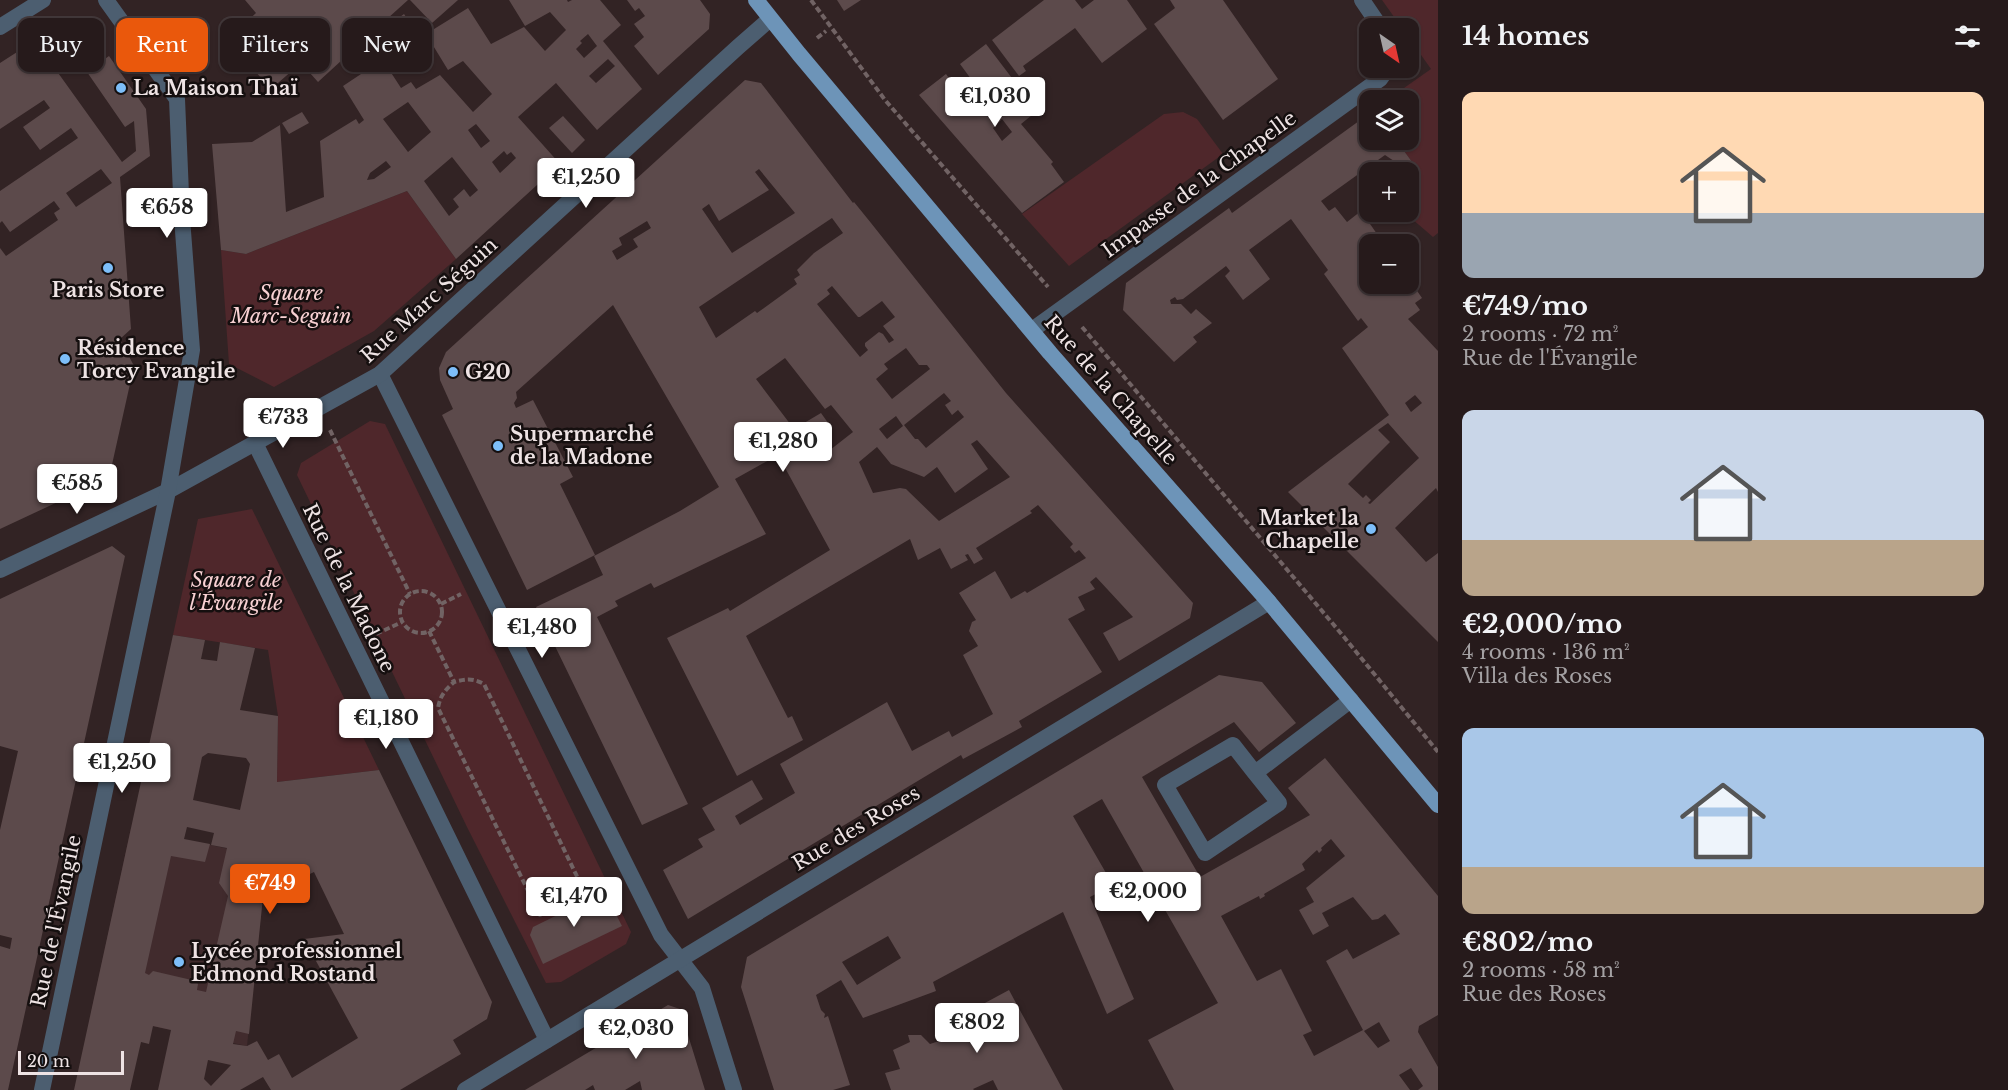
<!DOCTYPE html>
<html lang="en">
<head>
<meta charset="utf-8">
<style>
	:root { --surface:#261a1b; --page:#2e2324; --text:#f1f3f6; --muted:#a4a1a3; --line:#42383a; --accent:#ea580c }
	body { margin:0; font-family:"Libre Baskerville",serif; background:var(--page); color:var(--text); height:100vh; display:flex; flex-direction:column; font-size:22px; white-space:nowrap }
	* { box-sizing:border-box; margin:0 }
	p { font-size:20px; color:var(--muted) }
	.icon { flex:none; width:33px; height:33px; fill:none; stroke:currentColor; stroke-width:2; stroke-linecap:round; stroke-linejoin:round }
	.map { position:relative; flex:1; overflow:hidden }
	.drawer { display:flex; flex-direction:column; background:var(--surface); width:570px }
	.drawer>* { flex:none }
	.guide { position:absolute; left:18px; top:18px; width:570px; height:54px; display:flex; gap:12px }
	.needle { width:39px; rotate:146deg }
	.fabs { position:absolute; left:1359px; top:18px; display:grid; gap:12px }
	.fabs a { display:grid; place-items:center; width:60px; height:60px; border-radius:12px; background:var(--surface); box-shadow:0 2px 4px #0004,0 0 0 2px var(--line); font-size:30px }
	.scale { position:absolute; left:18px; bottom:15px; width:106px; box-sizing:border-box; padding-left:6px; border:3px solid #eee3e4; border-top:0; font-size:16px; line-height:21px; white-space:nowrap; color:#eee3e4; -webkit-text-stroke:4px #150f0f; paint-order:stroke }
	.price { position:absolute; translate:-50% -51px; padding:0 14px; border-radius:6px; background:#fff; color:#222; font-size:20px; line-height:39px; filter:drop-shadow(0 2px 3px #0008) }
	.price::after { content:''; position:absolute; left:50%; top:36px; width:18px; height:14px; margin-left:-9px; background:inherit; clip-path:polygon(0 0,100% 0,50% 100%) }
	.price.on { background:var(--accent); color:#fff }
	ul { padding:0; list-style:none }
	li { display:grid; align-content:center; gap:12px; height:318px; padding:0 24px }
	li span { display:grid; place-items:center; height:186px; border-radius:12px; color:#555 }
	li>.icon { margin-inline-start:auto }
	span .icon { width:108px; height:108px; fill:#fffc; stroke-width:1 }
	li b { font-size:26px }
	h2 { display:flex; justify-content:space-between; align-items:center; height:72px; padding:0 24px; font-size:26px }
	.chip { padding:0 21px; border-radius:12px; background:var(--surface); box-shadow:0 2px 4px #0004,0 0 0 2px var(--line); font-size:21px; line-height:54px }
	.chip.on { background:var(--accent); color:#fff }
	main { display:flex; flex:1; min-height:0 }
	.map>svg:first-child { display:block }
	.built { fill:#412b2d }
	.green { fill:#4f272b }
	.building { fill:#5c4a4b; fill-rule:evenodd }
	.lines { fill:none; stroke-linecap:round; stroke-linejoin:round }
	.path { stroke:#716364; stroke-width:4; stroke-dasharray:6 3; stroke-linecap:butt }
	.pedestrian { stroke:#4c5e70; stroke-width:16 }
	.minor { stroke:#4c5e70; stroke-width:16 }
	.primary { stroke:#6d94b8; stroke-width:16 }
	.poi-dot { fill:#7dbef9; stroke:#150f0f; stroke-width:2 }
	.labels { text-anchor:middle; stroke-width:5; stroke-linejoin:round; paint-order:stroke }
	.poi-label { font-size:20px; font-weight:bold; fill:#eee3e4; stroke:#150f0f; text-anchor:start }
	.street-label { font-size:20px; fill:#eee3e4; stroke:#150f0f }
	.park-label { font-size:20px; font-style:italic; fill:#f8d1d3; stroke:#150f0f }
</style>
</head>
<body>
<main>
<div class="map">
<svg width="1438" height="1090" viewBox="0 0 1438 1090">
	<rect width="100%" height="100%" fill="#322324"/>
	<polygon class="built" points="131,828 267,857 247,1046 91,1013"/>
	<g class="green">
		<polygon points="1382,0 1438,0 1438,233 1433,237 1404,212 1408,212 1409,182 1418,170 1396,140 1408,140 1408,100 1387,100 1431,69 1409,38 1408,28 1402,28"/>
		<polygon points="1183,112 1197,119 1223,154 1069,266 1022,214 1164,114"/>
		<polygon points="407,191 456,259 374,331 274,387 229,364 221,250 246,254"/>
		<polygon points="370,421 385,424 631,932 626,944 561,982 546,983 467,827 297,475 301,463"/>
		<polygon points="252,509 379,770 277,782 278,716 268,650 173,635 198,519"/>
	</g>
	<g class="building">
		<path d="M245,0h163l-41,37 3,2 34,-25 17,25 -21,13 4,6 6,2 -2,7 -4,-2 -3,3 -1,-2 -5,4 -5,1 11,17 10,-6 5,7 24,-14 33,37 19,-18 -29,-33 -15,9 -22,-36 42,-26 23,36 33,-17 21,24 21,-21 -16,-18 -25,14 -16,-26h58l1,2 4,-2h28l21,25 -18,16 39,48 -45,41 -41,-47 -38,34 42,47 -104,95 -49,-68 -161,63 -25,-4 -9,-106 40,-2 28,-17 6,87 38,-15 -4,-56 36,-22 3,5 5,-4 -21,-34 18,-12 -11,-12 -3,3 -5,-5 -24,22 -17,-19 -30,26 -44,-49 29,-27zM588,34l9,12 -13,12 -8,-9 6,-6 -2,-2zM608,59l7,7 -19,17 -7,-7zM408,102l23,30 -23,20 -25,-33zM476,124l14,17 -9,7 -13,-18zM504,151l3,4 4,-3 5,6 -16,15 -8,-11zM452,157l26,33 -8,7 -6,-8 -11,10 6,8 -10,9 -25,-35zM386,161l5,6 -17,12 -7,1 3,-7z"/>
		<polygon points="410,0 458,0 432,23"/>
		<polygon points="627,0 700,0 710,14 709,29 658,75 634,46 644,37 634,24 645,16 639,8 635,11"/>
		<polygon points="837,0 861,0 844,11"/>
		<polygon points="1044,0 1075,0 1082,9 1094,0 1127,0 1147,29 1102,63 1075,28 1023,66 1026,71 1019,76 992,40"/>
		<polygon points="1170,0 1223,0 1278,79 1223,120 1154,24 1175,8"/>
		<path d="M70,18l16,4 17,25 -16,10 -3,-5 -28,18 66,92 14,-11 -2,-30 -9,6 -38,-55 22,-16 37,53 4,47 -30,21 11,152 -11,10 14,27 -25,112 -109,51v-281l6,8 52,-36 -4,-7 6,-4 -6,-8 -44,31 -8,-11 -2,2v-32l78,-53 -7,-10 -31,22 -17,-23 27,-19 -6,-8 -44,29v-66zM101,169l11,14 -36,24 -10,-14z"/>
		<path d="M986,44l51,67 -16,13 32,38 -2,2 13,18 -42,31 -103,-118 27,-21 11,15 14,-10 -11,-15zM1002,119l10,13 -10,9 -9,-13z"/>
		<path d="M745,80l16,3 92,120 1,-1 17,21 135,170 187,210 -3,15 -71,43 -16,-28 30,-16 -37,-40 -6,5 5,7 -17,8 7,13 -17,9 34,53 -83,49 3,6 -59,32 -2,-4 -273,164 -25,-49 40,-23 -5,-8 17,-9 -13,-22 50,-28 11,19 -28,17 5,9 55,-32 -15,-29 107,-62 25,49 37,-20 3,6 41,-23 -30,-59 15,-9 -9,-15 3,-9 4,-2 -17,-27 36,-22 16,28 14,-8 2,2 59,-35 -7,-8 -4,3 -5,-6 3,-3 -35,-39 -8,6 2,2 -56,35 7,11 -9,5 -6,-10 -3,1 3,5 -17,9 -11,-21 -22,12 -8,-21 -164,97 42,82 4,-2 11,24 -66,36 -70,-138 61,-30 2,3 100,-61 -52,-95 -43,24 31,55 -112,54 -3,-5 -36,18 3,5 -21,11 91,187 -46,21 -106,-218 67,-32 -9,-19 86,-45 39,-24 -106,-182 -97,87 1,6 -3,5 2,5 17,-8 40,77 -13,7 35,71 -68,35 -85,-175 11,-6 -13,-29 -1,-12 7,-16zM759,169l36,44 -63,40 -30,-44 7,-5 10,17 50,-31 -14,-18zM832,218l11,15 -29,20 -17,17 3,5 -6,4 3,5 -40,29 -2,-2 -39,27 -17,-31zM647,221l4,7 -18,11 5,8 -21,13 -5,-9 10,-6 -3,-7zM832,286l26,31h2l22,-16 13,16 -12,9 11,14 -5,3 -6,-9 -4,-2 -14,11v3l3,4 -8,7 -43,-53 13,-10 -3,-4zM906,348l13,17h8l3,4 -38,30 -16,-20 12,-10 -4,-5zM785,358l40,51 6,-4 22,27 -23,18 -10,-17 11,-6 -10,-14 -27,16 -38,-50zM944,393l7,8 -6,4 7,10 6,-5 6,7 -38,31 -8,-9h-3l-11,-14zM896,416l7,10 -16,13 -8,-10zM977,440l33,37 -71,44 -33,-32 -6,-1 -27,5 -14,-31 18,-15 14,17 33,13 13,-10 18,26 33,-24 -17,-25z"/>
		<polygon points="302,112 309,123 289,134 282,123"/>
		<path d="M1370,113v27h26l22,30 -10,7v-5h-5l-9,-11 -9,-6 -64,46 8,10 6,-4 12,15 14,-11 23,33h-14v40h38v-16l10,13 -5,4 9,13 -7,5 5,7 -12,9 30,32v141l-2,-4 -41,40 31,34 12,-9v89l-150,-150 101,-77 -47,-67 26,-21 -7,-9 -3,3 -34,-47 4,-4 -37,-51 -42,31 21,29 -27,21 -18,-24 5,-5 -4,-5 -43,33 -6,1 -2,-3 -5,3 1,4h10l10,10 5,-5 16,14 -19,14 4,5 -23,20 -51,-52 3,-27 103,-75 3,5zM1415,395l7,8 -11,9 -6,-9zM1388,423l31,35 -49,46 -2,-1 3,-3 -5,-5 -3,3 -15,-14 42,-42 -12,-12z"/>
		<polygon points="563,116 585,140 572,153 549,128"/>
		<polygon points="112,546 125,556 8,1090 0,1090 0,946 10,949 12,938 0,935 0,830 18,751 0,746 0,599"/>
		<path d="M173,635l32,5 -4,19 16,2 3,-19 35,6 -15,62 38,6 -1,66 102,-12 113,232 -5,17 -34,21 8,14 -61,36h-129l-8,-13 -23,13h-82l13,-60 -18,-4 -4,18 -8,-2 -11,48h-56zM208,753l38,5 4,6 -10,46 -47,-10 9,-43zM187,827l27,6 -3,12 16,3 -8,35 9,13 -22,96 -9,-2 1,-6 -2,-3 -43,-10 -4,4 -4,-2 26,-117 34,6 5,-18 -26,-5zM314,872l30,62 -40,5 54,99 -66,40 -13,-24 -11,6 -11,-19 -10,5 -14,-2 3,-13 13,3 14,-137zM208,1060l23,5 -20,21 -7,-7z"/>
		<path d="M1219,675l43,7 34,41 -37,29 -25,-30 -92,55 58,100 110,-62 -22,-27 37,-30 113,138v119l-19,11 -1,6 20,35v23h-20l5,-4 -12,-18 -12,7 11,15h-236l-26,-50 70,-37 -116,-204 -29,17 40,69 -23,12 44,102 -27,15 -44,-102 -130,70 3,9 -73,27 -22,-38 -25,15 5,15 4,4 -1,4 4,-2 22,69 -17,5h-59l-33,-103 6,-30zM1331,839l14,17 -39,32 8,14 -15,8 14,25 16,-9 -7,-13 31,-16 19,23 6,-1 7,-5 15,20 -47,25 -6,-10 -21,12 37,69 -49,26 -11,-21 9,-4 -31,-62 -24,12 -36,-65 38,-20 1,3 5,-3 -1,-2 41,-24 -3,-6 15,-14 2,3 3,-3 -1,-2zM888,936l13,22 -44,27 -15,-23zM1379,1022l11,19 -12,7 -14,-17z"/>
		<polygon points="598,895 607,897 622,926 543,964 530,935 533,927"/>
		<polygon points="1009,990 1063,1090 998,1090 993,1080 973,1089 974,1090 891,1090 885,1073 900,1069 893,1050 910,1042 908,1035 921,1035 930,1044 951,1037 946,1024"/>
		<polygon points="668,1005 680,1009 705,1090 642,1090 640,1081 625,1090 595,1090 593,1085 585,1090 525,1090"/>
	</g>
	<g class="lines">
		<g class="path">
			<polyline points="811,0 885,100 1048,287"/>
			<polyline points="817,38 826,31"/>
			<polyline points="1082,327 1344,637 1438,752"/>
			<polyline points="330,430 410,594"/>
			<circle cx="421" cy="612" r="21"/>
			<polyline points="441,604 461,594"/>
			<path d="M429,631l25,51c-9,8 -14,14 -16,26l102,207 45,-22 -101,-209c-11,-6 -18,-5 -30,-2"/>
			<polyline points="376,634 402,622"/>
		</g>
		<polyline class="pedestrian" points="1255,773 1279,803 1205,853 1165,785 1233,745 1255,773 1351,700"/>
		<g class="minor">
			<polyline points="1362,0 1381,28"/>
			<polyline points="0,27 43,0"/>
			<polyline points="1032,330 1380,79 1388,68"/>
			<polyline points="380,374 661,935 702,988 734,1090"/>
			<polyline points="256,445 547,1040"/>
			<polyline points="0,570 168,491 380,374 738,47 770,19"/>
			<polyline points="42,1090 168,491 192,350 182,218 177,99 106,0"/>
			<polyline points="465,1090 1269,602"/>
		</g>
		<polyline class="primary" points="756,0 799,54 1050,353 1269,602 1438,805"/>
	</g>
	<g class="poi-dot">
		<circle cx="121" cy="88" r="6"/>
		<circle cx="108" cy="268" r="6"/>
		<circle cx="65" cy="359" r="6"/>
		<circle cx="453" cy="372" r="6"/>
		<circle cx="498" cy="446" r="6"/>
		<circle cx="1371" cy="529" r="6"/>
		<circle cx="179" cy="962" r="6"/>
	</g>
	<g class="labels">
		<g class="poi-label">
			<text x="133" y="95">La Maison Thaï</text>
			<text x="108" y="297" text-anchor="middle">Paris Store</text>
			<text x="77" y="355">Résidence<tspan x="77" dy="23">Torcy Evangile</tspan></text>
			<text x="465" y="379">G20</text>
			<text x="510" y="441">Supermarché<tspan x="510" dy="23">de la Madone</tspan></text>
			<text x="1359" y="525" text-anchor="end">Market la<tspan x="1359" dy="23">Chapelle</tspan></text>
			<text x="191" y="958">Lycée professionnel<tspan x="191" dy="23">Edmond Rostand</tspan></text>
		</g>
		<g class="street-label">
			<text transform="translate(1199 184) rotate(-36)" y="7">Impasse de la Chapelle</text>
			<text transform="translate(429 300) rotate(-42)" y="7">Rue Marc Séguin</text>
			<text transform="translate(1111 390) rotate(49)" y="7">Rue de la Chapelle</text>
			<text transform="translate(349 588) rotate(64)" y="7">Rue de la Madone</text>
			<text transform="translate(856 828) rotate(-31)" y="7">Rue des Roses</text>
			<text transform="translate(56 921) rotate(-78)" y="7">Rue de l'Évangile</text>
		</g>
		<g class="park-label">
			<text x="291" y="300">Square<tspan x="291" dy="23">Marc-Seguin</tspan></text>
			<text x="236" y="587">Square de<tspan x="236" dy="23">l'Évangile</tspan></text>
		</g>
	</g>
</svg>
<div class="fabs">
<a><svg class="needle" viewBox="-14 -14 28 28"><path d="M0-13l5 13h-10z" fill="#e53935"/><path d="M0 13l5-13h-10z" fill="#a4a1a3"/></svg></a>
<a><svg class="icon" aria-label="layers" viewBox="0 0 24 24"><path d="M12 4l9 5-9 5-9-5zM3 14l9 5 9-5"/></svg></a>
<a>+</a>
<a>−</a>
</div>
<div class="scale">20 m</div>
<b class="price" style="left:995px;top:128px">€1,030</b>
<b class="price" style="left:586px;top:209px">€1,250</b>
<b class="price" style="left:167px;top:239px">€658</b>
<b class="price" style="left:283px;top:449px">€733</b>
<b class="price" style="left:783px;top:473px">€1,280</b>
<b class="price" style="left:77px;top:515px">€585</b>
<b class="price" style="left:542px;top:659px">€1,480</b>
<b class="price" style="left:386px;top:750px">€1,180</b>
<b class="price" style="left:122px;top:794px">€1,250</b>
<b class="price on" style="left:270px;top:915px">€749</b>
<b class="price" style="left:1148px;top:923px">€2,000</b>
<b class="price" style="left:574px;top:928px">€1,470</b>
<b class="price" style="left:977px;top:1054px">€802</b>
<b class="price" style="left:636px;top:1060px">€2,030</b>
<div class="guide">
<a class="chip">Buy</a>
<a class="chip on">Rent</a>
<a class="chip">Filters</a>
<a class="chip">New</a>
</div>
</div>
<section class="drawer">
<h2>14 homes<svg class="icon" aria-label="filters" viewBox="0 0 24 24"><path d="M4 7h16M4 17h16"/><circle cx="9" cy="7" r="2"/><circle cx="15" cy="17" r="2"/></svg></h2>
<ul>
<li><span style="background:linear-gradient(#ffd9b3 65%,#9aa5b1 0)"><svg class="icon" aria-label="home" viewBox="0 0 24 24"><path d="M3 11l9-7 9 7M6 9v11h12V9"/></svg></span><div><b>€749/mo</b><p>2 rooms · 72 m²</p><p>Rue de l'Évangile</p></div></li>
<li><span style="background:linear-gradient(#c9d6e8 70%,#b9a48a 0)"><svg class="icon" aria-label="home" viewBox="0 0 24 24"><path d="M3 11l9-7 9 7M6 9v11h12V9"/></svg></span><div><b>€2,000/mo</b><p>4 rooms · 136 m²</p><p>Villa des Roses</p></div></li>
<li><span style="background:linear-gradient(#a9c7e8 75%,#b9a48a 0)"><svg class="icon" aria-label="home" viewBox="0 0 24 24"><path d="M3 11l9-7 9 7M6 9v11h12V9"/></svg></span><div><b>€802/mo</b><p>2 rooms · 58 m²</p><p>Rue des Roses</p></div></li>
</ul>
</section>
</main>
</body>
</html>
